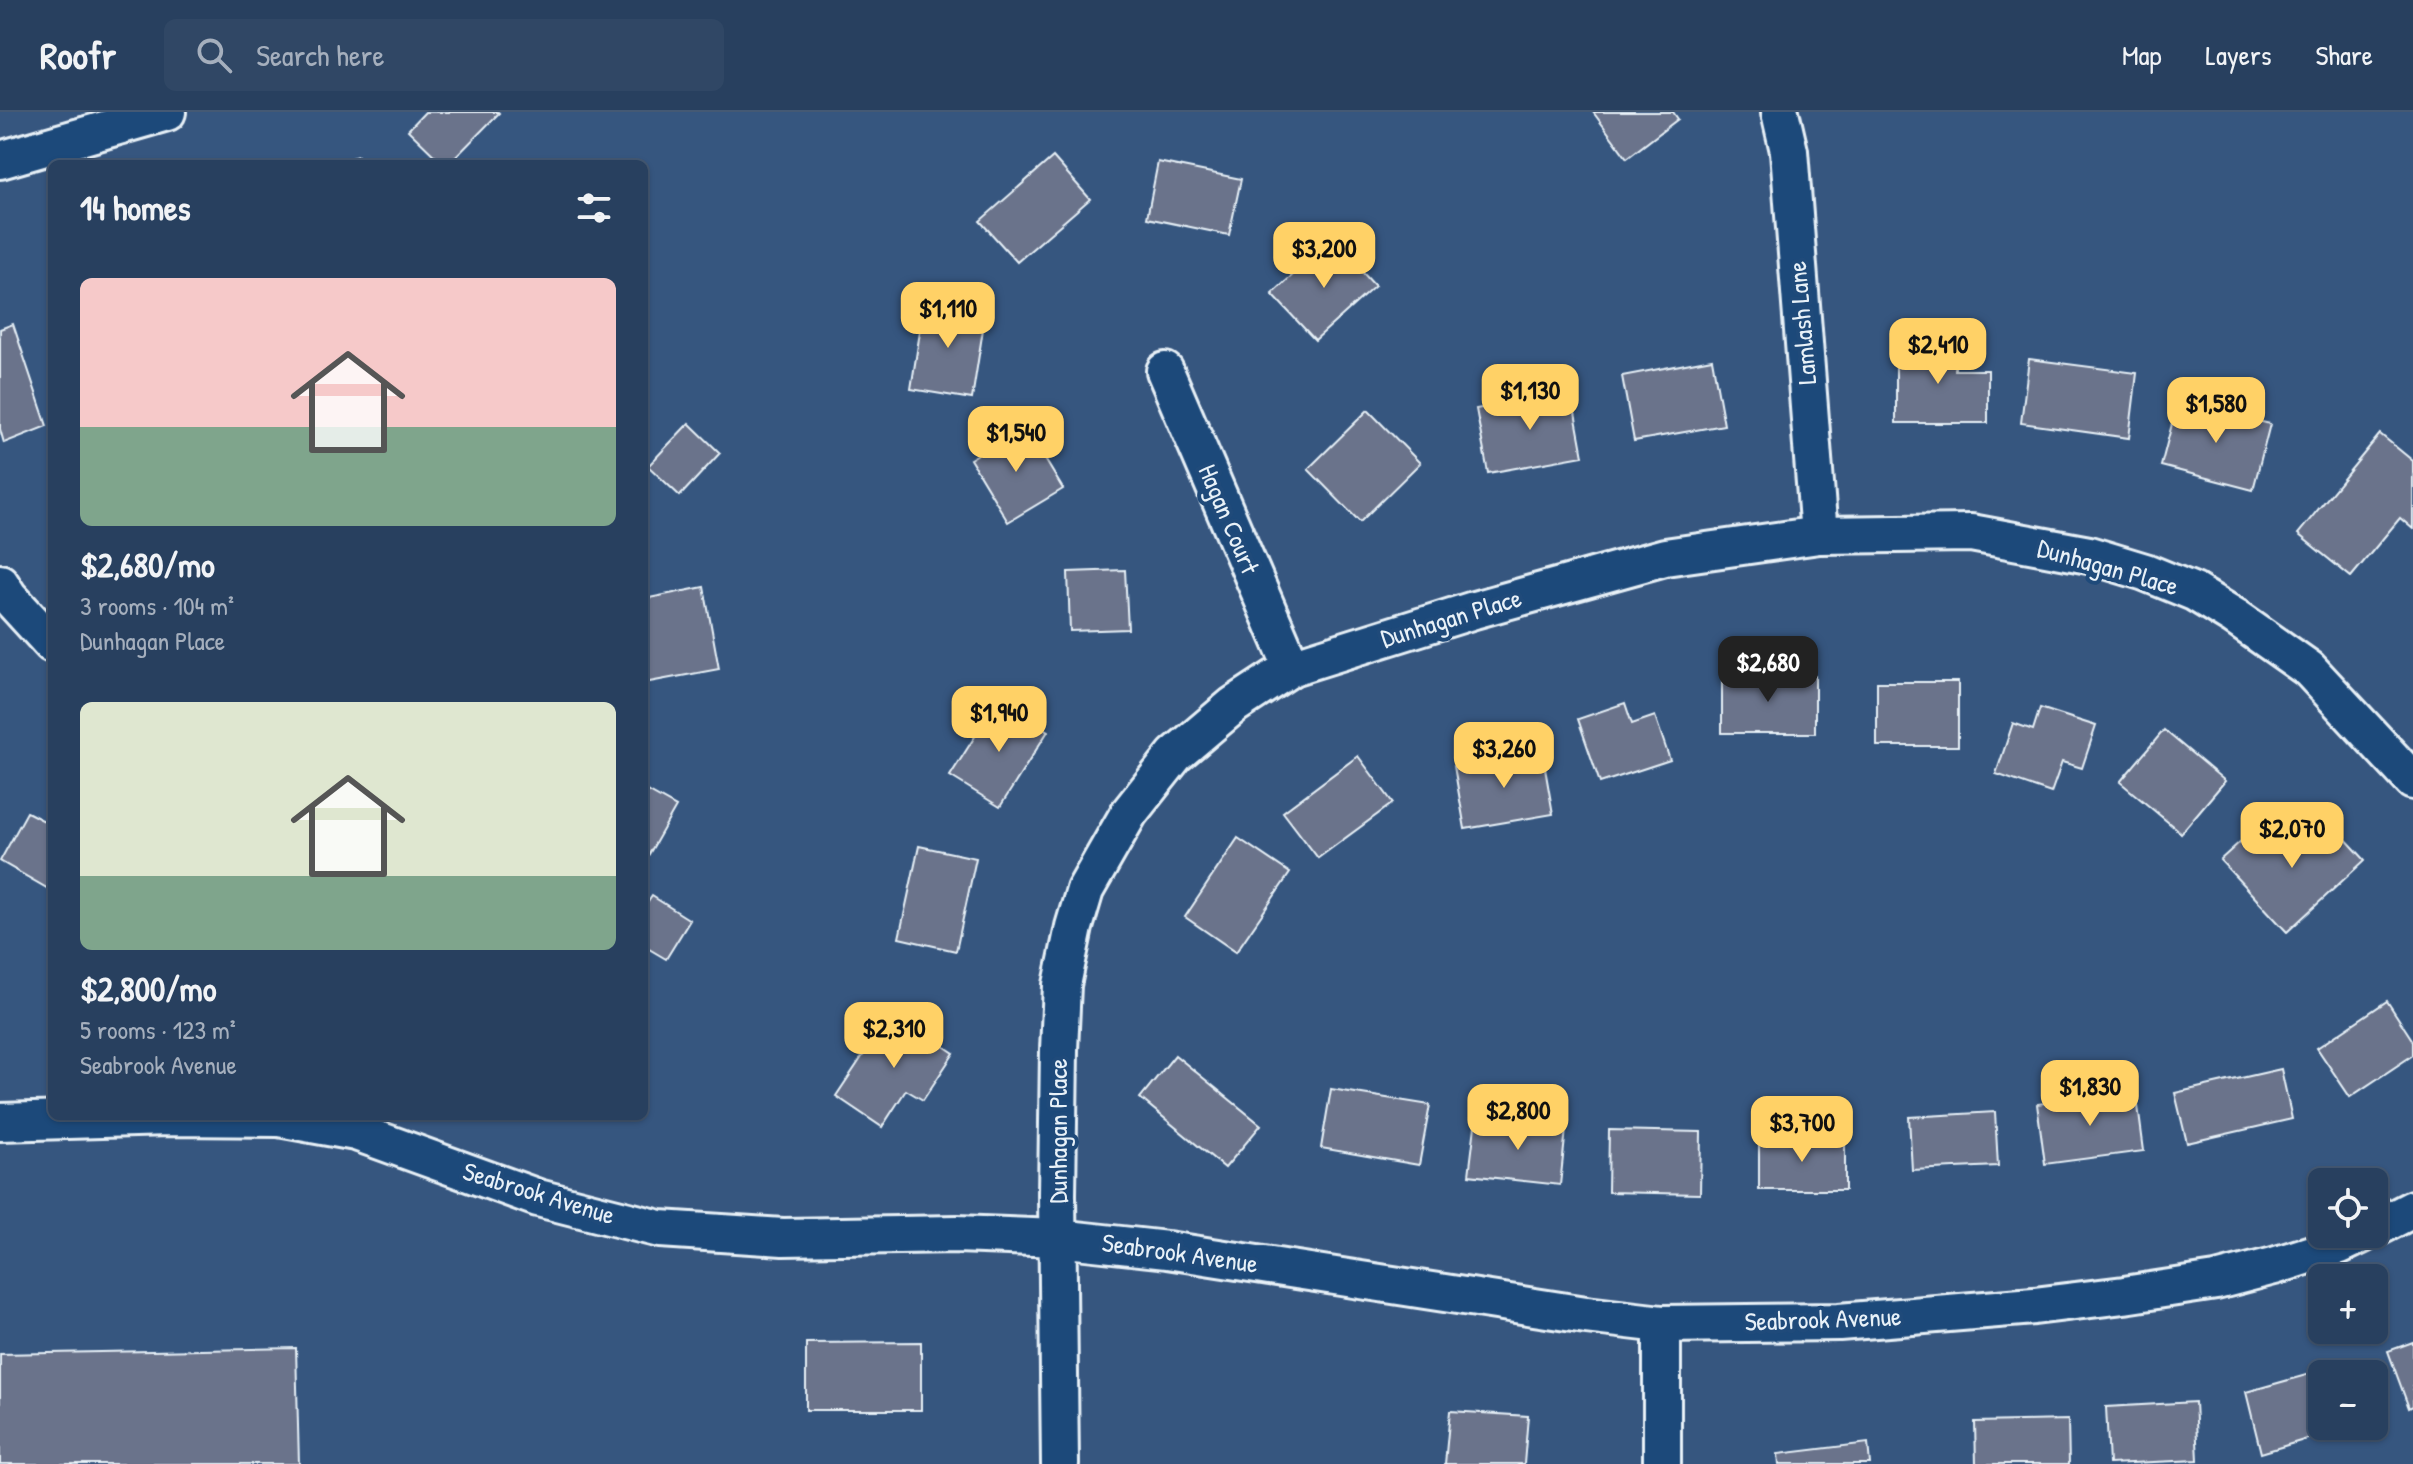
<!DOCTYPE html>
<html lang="en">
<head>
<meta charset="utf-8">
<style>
	:root { --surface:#28405f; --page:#304765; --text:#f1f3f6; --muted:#a5afbd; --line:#445974; --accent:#ffd166 }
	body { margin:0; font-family:"Patrick Hand",sans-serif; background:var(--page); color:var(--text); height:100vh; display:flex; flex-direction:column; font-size:30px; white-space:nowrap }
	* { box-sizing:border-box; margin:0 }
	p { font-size:26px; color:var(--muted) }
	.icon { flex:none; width:44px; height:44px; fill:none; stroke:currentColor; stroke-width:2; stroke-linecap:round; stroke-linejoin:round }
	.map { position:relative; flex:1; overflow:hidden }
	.details { position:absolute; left:48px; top:48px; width:600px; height:960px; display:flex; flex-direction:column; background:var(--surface); border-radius:12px; box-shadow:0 2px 6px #0004,0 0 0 2px var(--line) }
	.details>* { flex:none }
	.fabs { position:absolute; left:2308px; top:1056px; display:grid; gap:16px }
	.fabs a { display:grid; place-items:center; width:80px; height:80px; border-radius:12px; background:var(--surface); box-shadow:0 2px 6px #0004,0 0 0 2px var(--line); font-size:40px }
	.price { position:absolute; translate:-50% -68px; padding:0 18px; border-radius:16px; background:var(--accent); color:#111; font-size:26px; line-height:52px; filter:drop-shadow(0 2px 4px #0008) }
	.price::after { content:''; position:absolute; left:50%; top:48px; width:24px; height:18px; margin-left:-12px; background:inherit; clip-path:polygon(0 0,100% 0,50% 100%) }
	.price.active { background:#222; color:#fff }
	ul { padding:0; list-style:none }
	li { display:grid; align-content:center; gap:16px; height:424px; padding:0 32px }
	li span { display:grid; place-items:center; height:248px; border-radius:12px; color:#555 }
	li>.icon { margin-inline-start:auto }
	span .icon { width:144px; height:144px; fill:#fffc; stroke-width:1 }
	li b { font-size:34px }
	h2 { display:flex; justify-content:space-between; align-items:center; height:96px; padding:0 32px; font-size:34px }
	header { display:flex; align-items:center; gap:48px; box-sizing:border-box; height:112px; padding:0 40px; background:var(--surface); border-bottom:2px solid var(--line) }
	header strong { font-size:38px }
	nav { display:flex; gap:44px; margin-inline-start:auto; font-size:28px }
	.search { width:560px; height:72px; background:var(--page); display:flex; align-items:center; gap:20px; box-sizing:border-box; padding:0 28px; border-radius:12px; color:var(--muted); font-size:30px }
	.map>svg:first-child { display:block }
	.building { fill:#6a738b; stroke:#e8f1f8; stroke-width:2 }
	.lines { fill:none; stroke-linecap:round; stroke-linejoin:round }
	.minor-casing { stroke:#e8f1f8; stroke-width:42 }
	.minor { stroke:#1f4a7a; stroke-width:36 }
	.labels { text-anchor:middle; stroke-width:8; stroke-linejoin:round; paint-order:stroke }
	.street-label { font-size:26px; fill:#e8f1f8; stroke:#1f4a7a }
</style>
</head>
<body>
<header>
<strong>Roofr</strong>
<div class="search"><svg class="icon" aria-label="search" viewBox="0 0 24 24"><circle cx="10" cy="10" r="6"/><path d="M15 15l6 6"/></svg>Search here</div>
<nav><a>Map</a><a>Layers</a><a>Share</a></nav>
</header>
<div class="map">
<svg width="2413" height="1352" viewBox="0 0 2413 1352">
	<rect width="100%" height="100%" fill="#36567f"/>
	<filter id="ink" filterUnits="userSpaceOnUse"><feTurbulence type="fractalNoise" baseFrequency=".0125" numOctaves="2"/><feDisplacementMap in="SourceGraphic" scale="16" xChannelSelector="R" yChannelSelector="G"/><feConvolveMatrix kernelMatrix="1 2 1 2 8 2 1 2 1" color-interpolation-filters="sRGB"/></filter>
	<g filter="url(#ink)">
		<g class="building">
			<polygon points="425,0 498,0 499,1 449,52 443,52 408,18"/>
			<polygon points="1593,0 1673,0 1678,7 1627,46"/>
			<polygon points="358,44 360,52 328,52"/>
			<polygon points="1053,45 1090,87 1017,150 980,109"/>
			<polygon points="1158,50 1241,67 1229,123 1147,106"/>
			<polygon points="1332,127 1375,174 1315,228 1272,182"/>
			<polygon points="925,188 986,198 972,287 911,277"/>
			<polygon points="13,212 47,314 4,331 0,317 0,217"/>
			<polygon points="1896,230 1955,230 1955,258 1988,258 1988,311 1896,311"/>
			<polygon points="1712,247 1724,313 1634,329 1622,264"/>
			<polygon points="2029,247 2137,261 2129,326 2021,311"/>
			<polygon points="1571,279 1583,344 1488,361 1476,297"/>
			<polygon points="2178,289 2270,312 2253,378 2161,354"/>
			<polygon points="1368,298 1420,351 1360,410 1308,357"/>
			<polygon points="689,311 720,341 680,384 648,354"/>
			<polygon points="1025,314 1063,377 1008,410 970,347"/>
			<polygon points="2380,322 2413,349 2413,417 2400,406 2351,465 2298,422"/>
			<polygon points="1125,458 1128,517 1070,519 1068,460"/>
			<polygon points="704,475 719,557 644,571 644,487"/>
			<rect x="1722" y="564" width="93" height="57"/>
			<rect x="1877" y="570" width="81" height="64"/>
			<polygon points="998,588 1048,619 1000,695 950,664"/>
			<polygon points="1625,591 1632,612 1655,604 1670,648 1600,671 1578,607"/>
			<polygon points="2040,596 2096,614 2082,656 2062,650 2051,681 1996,662 2013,611 2033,618"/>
			<polygon points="2164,618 2225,669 2181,721 2120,670"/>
			<polygon points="1542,639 1553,702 1465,717 1454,654"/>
			<polygon points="1358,644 1393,691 1318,746 1283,700"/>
			<polygon points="644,677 676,695 644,751"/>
			<polygon points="27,700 52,713 52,779 0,749"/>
			<polygon points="2263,709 2293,741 2329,709 2365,748 2287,820 2220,748"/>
			<polygon points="1238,726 1290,761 1236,840 1185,805"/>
			<polygon points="919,734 976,746 956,839 899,826"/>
			<polygon points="652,784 690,808 666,847 644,834 644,796"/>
			<polygon points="2387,889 2413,929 2413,943 2350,985 2317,936"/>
			<polygon points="892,900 954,941 923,988 906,978 882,1015 836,984"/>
			<polygon points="1175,943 1261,1013 1225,1056 1140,986"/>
			<polygon points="2281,957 2292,1007 2187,1031 2175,981"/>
			<polygon points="1331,977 1430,993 1419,1053 1321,1036"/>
			<polygon points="2136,979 2144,1039 2045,1052 2037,992"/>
			<polygon points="1995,1000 1998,1054 1912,1058 1909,1005"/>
			<polygon points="1476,1006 1566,1017 1560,1073 1469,1063"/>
			<polygon points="1609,1018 1701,1020 1700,1082 1608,1080"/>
			<rect x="1759" y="1026" width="86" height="52"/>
			<polygon points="921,1230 921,1298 806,1298 806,1231"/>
			<polygon points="2413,1230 2413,1294 2409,1296 2388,1239"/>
			<polygon points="296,1236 299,1352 0,1352 0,1242"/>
			<polygon points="2331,1256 2332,1262 2322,1262 2322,1314 2347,1315 2261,1341 2246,1280"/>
			<polygon points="2195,1290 2198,1348 2109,1352 2106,1295"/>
			<polygon points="1450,1299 1528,1304 1524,1352 1445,1352"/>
			<polygon points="2068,1308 2069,1352 1976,1352 1975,1310"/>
			<polygon points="1868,1331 1870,1352 1779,1352 1778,1342"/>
		</g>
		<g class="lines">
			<defs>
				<g id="minor">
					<polyline points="1780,0 1789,39 1819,423"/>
					<polyline points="0,48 167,0"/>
					<polyline points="1165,259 1292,555"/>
					<polyline points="0,471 9,485 52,532"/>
					<polyline points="0,1010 169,1005 279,1006 356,1020 538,1086 660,1117 783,1125 957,1122 1058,1126 1167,1138 1586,1203 1662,1212 1839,1210 2034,1194 2124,1183 2216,1169 2274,1154 2340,1133 2363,1122"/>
					<polyline points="2374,1117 2413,1097"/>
					<polyline points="1060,1352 1057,1082 1059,938 1062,873 1074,815 1085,778 1129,701 1175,643 1234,593 1292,555 1474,498 1665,445 1819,423 1971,421 2089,443 2145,460 2194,480 2235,505 2309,557 2413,669"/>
					<polyline points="1662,1352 1662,1212"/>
				</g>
			</defs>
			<use href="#minor" class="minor-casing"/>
			<use href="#minor" class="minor"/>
		</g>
	</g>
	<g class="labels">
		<g class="street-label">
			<text transform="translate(1802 211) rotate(-95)" y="9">Lamlash Lane</text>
			<text transform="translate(1229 407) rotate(67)" y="9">Hagan Court</text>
			<text transform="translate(2108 455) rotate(16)" y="9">Dunhagan Place</text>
			<text transform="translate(1451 506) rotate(-17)" y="9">Dunhagan Place</text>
			<text transform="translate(1058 1019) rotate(-90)" y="9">Dunhagan Place</text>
			<text transform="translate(539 1081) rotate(17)" y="9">Seabrook Avenue</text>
			<text transform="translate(1180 1141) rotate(8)" y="9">Seabrook Avenue</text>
			<text transform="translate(1823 1207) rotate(-2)" y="9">Seabrook Avenue</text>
		</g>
	</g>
</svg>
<div class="fabs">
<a><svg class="icon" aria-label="locate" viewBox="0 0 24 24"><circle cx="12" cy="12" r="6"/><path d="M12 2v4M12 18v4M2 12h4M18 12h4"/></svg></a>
<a>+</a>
<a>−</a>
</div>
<b class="price" style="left:1324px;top:178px">$3,200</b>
<b class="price" style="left:948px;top:238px">$1,110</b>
<b class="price" style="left:1938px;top:274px">$2,410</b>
<b class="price" style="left:1530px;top:320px">$1,130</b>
<b class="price" style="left:2216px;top:333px">$1,580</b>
<b class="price" style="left:1016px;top:362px">$1,540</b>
<b class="price active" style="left:1768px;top:592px">$2,680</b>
<b class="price" style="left:999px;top:642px">$1,940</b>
<b class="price" style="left:1504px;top:678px">$3,260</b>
<b class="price" style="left:2292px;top:758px">$2,070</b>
<b class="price" style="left:894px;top:958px">$2,310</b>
<b class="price" style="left:2090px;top:1016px">$1,830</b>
<b class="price" style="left:1518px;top:1040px">$2,800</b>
<b class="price" style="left:1802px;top:1052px">$3,700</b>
<section class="details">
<h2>14 homes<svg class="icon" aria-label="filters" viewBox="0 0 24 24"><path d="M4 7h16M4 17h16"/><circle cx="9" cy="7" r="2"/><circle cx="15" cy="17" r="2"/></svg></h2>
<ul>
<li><span style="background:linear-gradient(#f6c9c9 60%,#7fa58c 0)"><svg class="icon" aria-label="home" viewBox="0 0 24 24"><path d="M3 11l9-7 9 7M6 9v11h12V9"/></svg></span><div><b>$2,680/mo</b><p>3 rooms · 104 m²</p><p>Dunhagan Place</p></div></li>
<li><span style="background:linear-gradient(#dfe7d0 70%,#7fa58c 0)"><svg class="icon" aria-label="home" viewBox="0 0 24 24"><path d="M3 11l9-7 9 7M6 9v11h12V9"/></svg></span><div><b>$2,800/mo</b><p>5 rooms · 123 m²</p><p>Seabrook Avenue</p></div></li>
</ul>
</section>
</div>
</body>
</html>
